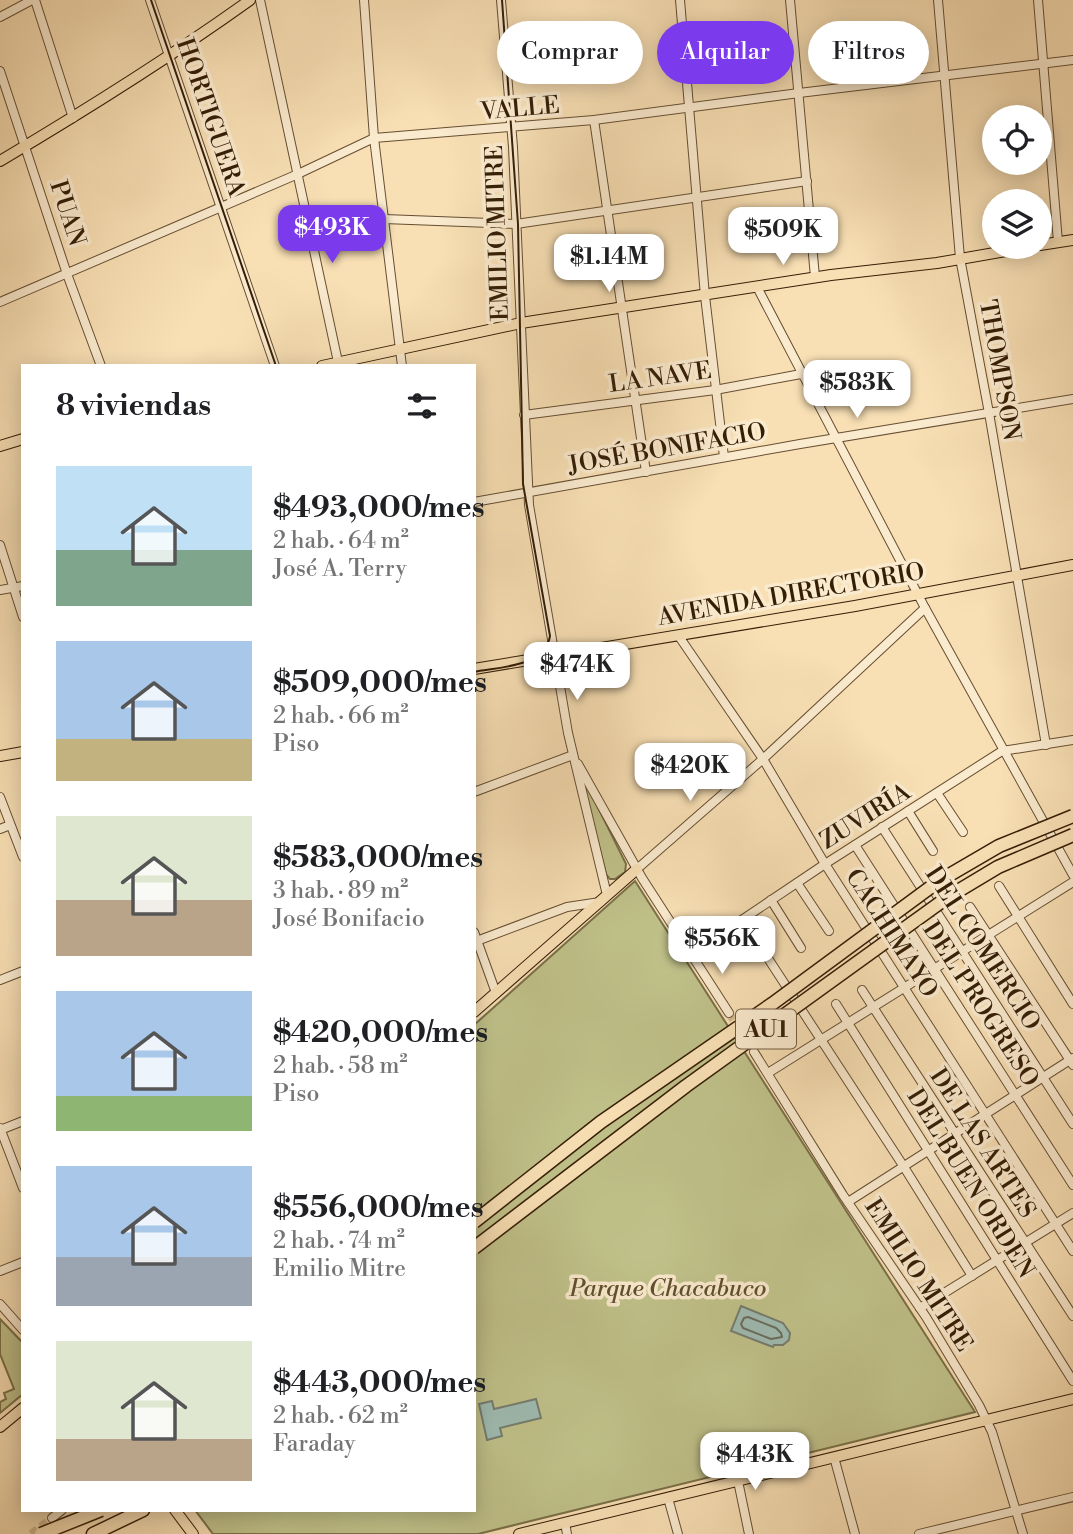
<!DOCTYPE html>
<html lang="es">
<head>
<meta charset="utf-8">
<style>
	:root { --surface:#fff; --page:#f2f2f2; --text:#202124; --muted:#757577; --accent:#7c3aed }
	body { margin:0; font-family:"Libre Bodoni",serif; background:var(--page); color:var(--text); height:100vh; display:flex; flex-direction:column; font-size:26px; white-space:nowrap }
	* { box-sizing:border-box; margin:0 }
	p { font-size:23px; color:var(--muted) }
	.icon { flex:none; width:38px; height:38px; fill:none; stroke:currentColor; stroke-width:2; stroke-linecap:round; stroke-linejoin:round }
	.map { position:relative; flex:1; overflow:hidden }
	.side { position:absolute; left:21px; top:364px; width:455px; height:1148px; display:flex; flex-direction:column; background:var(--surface); border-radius:0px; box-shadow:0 4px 18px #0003 }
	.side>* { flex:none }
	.guide { position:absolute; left:497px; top:21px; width:471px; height:63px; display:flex; gap:14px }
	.fabs { position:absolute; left:982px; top:105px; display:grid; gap:14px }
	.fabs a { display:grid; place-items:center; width:70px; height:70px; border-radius:50%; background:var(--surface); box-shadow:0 4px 18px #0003; font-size:35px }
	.price { position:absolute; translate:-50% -60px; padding:0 16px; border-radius:14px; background:#fff; color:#222; font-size:23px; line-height:46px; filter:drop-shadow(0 2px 4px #0008) }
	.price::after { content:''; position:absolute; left:50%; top:42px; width:21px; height:16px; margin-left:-10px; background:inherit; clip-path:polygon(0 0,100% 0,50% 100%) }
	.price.on { background:var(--accent); color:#fff }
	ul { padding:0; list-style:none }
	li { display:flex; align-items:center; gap:21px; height:175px; padding:0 35px }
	li span { display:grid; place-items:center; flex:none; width:196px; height:140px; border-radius:0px; color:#555 }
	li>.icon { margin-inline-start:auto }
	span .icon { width:84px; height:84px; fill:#fffc; stroke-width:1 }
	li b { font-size:30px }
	h2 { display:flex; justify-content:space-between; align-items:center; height:84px; padding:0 35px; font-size:30px }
	.chip { padding:0 24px; border-radius:32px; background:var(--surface); box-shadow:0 4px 18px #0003; font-size:24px; line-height:63px }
	.chip.on { background:var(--accent); color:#fff }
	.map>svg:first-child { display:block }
	.green { fill:#c0c18a; stroke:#7a7048; stroke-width:2 }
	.water { fill:#9ebcb3; stroke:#747d6e; stroke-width:2 }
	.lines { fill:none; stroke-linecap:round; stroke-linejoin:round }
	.shore { stroke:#6a6d5c; stroke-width:2 }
	.minor-tunnel { stroke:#d1b891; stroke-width:8; stroke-dasharray:8 4; stroke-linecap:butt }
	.minor-casing { stroke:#664e32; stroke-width:10 }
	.major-casing { stroke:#351e06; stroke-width:12 }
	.highway-casing { stroke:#351e06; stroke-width:15 }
	.minor { stroke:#faeace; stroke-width:8 }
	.major { stroke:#f8dfb4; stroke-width:10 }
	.highway { stroke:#f8dfb4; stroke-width:12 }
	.tram { stroke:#351e06; stroke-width:2 }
	.highway-bridge-casing { stroke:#351e06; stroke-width:15; stroke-linecap:butt }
	.highway-bridge { stroke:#f8dfb4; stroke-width:12 }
	.labels { text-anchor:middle; stroke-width:7; stroke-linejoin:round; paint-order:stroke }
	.shield { fill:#faeace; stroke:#705b42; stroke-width:2 }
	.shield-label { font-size:23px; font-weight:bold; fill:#351e06 }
	.street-label { font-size:24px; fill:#351e06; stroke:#faeace }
	.park-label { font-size:24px; font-style:italic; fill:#5f4f2e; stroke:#faeace }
</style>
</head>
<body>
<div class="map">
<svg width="1073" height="1534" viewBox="0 0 1073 1534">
	<rect width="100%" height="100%" fill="#f8dfb4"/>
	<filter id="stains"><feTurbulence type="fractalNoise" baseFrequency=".00286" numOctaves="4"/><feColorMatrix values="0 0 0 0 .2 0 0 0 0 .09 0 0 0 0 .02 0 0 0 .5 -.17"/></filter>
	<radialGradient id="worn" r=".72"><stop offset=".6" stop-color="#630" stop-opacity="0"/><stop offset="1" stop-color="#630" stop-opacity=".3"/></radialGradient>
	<g class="green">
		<polygon points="578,767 626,864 625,872 615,879 610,879 606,874"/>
		<polygon points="635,881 975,1412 478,1534 213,1534 195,1510 474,1510 474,1025"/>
		<polygon points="0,1319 23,1343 23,1394 0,1413 0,1402 6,1399 4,1393 14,1389 0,1354"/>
	</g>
	<g class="water">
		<polygon points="741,1306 783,1323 790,1333 789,1340 783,1345 774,1345 773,1347 731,1331"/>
		<polygon points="536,1399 541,1418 500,1428 502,1436 487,1440 479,1404 492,1401 494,1409"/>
	</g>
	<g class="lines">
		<polygon class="shore" points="748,1317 776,1328 781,1333 782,1337 771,1339 743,1328 741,1324 744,1318"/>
		<g class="minor-tunnel">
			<polyline points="729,1013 748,1043"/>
			<polyline points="31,1534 52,1518"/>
		</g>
		<defs>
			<g id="minor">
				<polyline points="35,0 73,118"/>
				<polyline points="150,0 275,366"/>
				<polyline points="260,0 338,362"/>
				<polyline points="364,0 374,138 402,366"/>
				<polyline points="501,0 513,147 529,505 568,733 607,895"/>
				<polyline points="680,0 705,296 724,457"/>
				<polyline points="790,0 815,277"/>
				<polyline points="938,0 960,258 989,413 1046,745"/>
				<polyline points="1038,0 1058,242"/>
				<polyline points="0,17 32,0"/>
				<polyline points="0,71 67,274 101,366"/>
				<polyline points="594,120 646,472"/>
				<polyline points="384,219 516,224 807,181"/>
				<polyline points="757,287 925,608 1073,875"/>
				<polyline points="0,302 298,174 374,138 594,120 799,93 1073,60"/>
				<polyline points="524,415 715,390 801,374"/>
				<polyline points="474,502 800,444 1073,399"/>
				<polyline points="0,545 23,617"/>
				<polyline points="0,590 23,586"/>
				<polyline points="678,635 763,759 825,864 1073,1251"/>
				<polyline points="578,764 642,878 729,1013"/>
				<polyline points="474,792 573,755"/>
				<polyline points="937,793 963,832"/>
				<polyline points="0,797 23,857"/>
				<polyline points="908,811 933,851"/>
				<polyline points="882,827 1073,1124"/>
				<polyline points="0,829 10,825"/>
				<polyline points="855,845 1073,1185"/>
				<polyline points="637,869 763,759 925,608"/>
				<polyline points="797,883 829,931"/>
				<polyline points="999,886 1073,1004"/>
				<polyline points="771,900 801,948"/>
				<polyline points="970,907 1073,1065"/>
				<polyline points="743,920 904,1167 972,1276"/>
				<polyline points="474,932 496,993"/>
				<polyline points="474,942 567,907 600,902"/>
				<polyline points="691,954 825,864 1002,751 1073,740"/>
				<polyline points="0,980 23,971"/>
				<polyline points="862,990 1073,1316"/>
				<polyline points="836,1004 1073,1381"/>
				<polyline points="754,1052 843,1195 926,1317 979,1405 992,1432 1023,1534"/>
				<polyline points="768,1073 1073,882"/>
				<polyline points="0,1128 23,1188"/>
				<polyline points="0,1130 23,1121"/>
				<polyline points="848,1202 1073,1058"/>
				<polyline points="0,1271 23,1262"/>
				<polyline points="0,1304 23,1330"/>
				<polyline points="920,1308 1073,1213"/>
				<polyline points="834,1457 855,1534"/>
				<polyline points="738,1481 749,1534"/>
				<polyline points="668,1498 678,1534"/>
				<polyline points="52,1518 62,1510"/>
				<polyline points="565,1523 567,1534"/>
				<polyline points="919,1534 1073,1497"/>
			</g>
			<g id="major">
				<path d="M0,161c86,-51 169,-103 250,-161"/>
				<polyline points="1040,245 1073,240"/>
				<polyline points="322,366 521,323 831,275 937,263 1029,247"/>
				<polyline points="0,446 23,439"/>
				<polyline points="474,669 855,606 1073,565"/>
				<polyline points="0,756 23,752"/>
				<polyline points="474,1012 637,869"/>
				<polyline points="0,1427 23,1408"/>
				<polyline points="175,1510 193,1534"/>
				<polyline points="519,1534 1073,1399"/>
			</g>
			<polyline id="highway" points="93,1534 143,1510"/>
		</defs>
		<use href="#minor" class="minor-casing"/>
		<use href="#major" class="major-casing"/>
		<use href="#highway" class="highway-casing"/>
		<use href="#minor" class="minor"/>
		<use href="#major" class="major"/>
		<use href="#highway" class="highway"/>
		<g class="tram">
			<polyline points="151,0 276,366"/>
			<path d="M474,672c25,-5 71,-5 76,-36l-27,-152 -5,-260 -16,-224"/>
		</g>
		<defs>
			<g id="highway-bridge">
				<polyline points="474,1222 601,1122 772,1004 939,881 999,846 1073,816"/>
				<polyline points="474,1248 686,1086 948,897 998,867 1073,835"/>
				<polyline points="41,1534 101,1510"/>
			</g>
		</defs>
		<use href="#highway-bridge" class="highway-bridge-casing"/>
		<use href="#highway-bridge" class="highway-bridge"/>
	</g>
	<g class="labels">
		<rect class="shield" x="736" y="1009.5" width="60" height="39" rx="5"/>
		<g class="shield-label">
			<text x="766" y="1037">AU1</text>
		</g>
		<g class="street-label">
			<text transform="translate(520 108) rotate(-5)" y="8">VALLE</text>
			<text transform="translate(211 117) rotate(71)" y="8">HORTIGUERA</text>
			<text transform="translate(68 213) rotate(72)" y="8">PUAN</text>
			<text transform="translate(497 233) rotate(-92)" y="8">EMILIO MITRE</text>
			<text transform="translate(1000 370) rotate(80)" y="8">THOMPSON</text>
			<text transform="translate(660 377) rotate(-8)" y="8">LA NAVE</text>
			<text transform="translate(667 448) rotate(-10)" y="8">JOSÉ BONIFACIO</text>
			<text transform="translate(791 594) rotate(-10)" y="8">AVENIDA DIRECTORIO</text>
			<text transform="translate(865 816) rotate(-32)" y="8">ZUVIRÍA</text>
			<text transform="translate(892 933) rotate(57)" y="8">CACHIMAYO</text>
			<text transform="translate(983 948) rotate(57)" y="8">DEL COMERCIO</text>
			<text transform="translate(981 1004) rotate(57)" y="8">DEL PROGRESO</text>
			<text transform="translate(983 1143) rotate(57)" y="8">DE LAS ARTES</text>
			<text transform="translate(971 1183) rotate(58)" y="8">DEL BUEN ORDEN</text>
			<text transform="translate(919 1275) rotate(57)" y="8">EMILIO MITRE</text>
		</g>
		<g class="park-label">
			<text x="668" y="1296">Parque Chacabuco</text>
		</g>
	</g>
	<rect width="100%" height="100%" filter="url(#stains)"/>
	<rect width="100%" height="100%" fill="url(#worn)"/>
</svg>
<div class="fabs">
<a><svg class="icon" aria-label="locate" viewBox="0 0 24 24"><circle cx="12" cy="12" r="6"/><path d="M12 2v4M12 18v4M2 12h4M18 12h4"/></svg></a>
<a><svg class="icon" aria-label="layers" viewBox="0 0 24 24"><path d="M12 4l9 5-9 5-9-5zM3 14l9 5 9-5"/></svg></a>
</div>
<b class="price on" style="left:332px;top:265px">$493K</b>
<b class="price" style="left:783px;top:267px">$509K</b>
<b class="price" style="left:609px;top:294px">$1.14M</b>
<b class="price" style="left:857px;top:420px">$583K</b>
<b class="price" style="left:577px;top:702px">$474K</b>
<b class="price" style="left:690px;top:803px">$420K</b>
<b class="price" style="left:722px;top:976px">$556K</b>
<b class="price" style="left:755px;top:1492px">$443K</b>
<div class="guide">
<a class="chip">Comprar</a>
<a class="chip on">Alquilar</a>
<a class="chip">Filtros</a>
</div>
<section class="side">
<h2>8 viviendas<svg class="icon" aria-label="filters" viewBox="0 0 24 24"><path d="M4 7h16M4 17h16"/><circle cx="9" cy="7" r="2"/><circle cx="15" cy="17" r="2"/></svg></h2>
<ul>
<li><span style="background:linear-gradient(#bfe0f5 60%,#7fa58c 0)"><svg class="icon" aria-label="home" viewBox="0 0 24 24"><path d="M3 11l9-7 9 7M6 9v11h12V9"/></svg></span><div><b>$493,000/mes</b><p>2 hab. · 64 m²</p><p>José A. Terry</p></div></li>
<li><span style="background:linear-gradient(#a9c7e8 70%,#c2b280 0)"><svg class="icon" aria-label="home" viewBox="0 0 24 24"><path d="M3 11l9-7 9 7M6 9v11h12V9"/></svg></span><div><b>$509,000/mes</b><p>2 hab. · 66 m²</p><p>Piso</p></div></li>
<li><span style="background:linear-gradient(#dfe7d0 60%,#b9a48a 0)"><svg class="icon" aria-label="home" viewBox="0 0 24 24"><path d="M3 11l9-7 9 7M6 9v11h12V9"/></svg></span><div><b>$583,000/mes</b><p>3 hab. · 89 m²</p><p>José Bonifacio</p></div></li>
<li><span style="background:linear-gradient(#a9c7e8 75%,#8fb573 0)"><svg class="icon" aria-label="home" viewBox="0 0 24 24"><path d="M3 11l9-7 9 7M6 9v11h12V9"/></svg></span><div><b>$420,000/mes</b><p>2 hab. · 58 m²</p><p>Piso</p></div></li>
<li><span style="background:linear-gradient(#a9c7e8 65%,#9aa5b1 0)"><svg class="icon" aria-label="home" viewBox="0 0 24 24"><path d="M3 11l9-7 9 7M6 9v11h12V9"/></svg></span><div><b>$556,000/mes</b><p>2 hab. · 74 m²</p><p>Emilio Mitre</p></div></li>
<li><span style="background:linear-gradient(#dfe7d0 70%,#b9a48a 0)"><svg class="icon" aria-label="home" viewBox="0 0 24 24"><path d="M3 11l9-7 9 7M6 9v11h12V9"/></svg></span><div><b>$443,000/mes</b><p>2 hab. · 62 m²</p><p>Faraday</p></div></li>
</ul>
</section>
</div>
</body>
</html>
